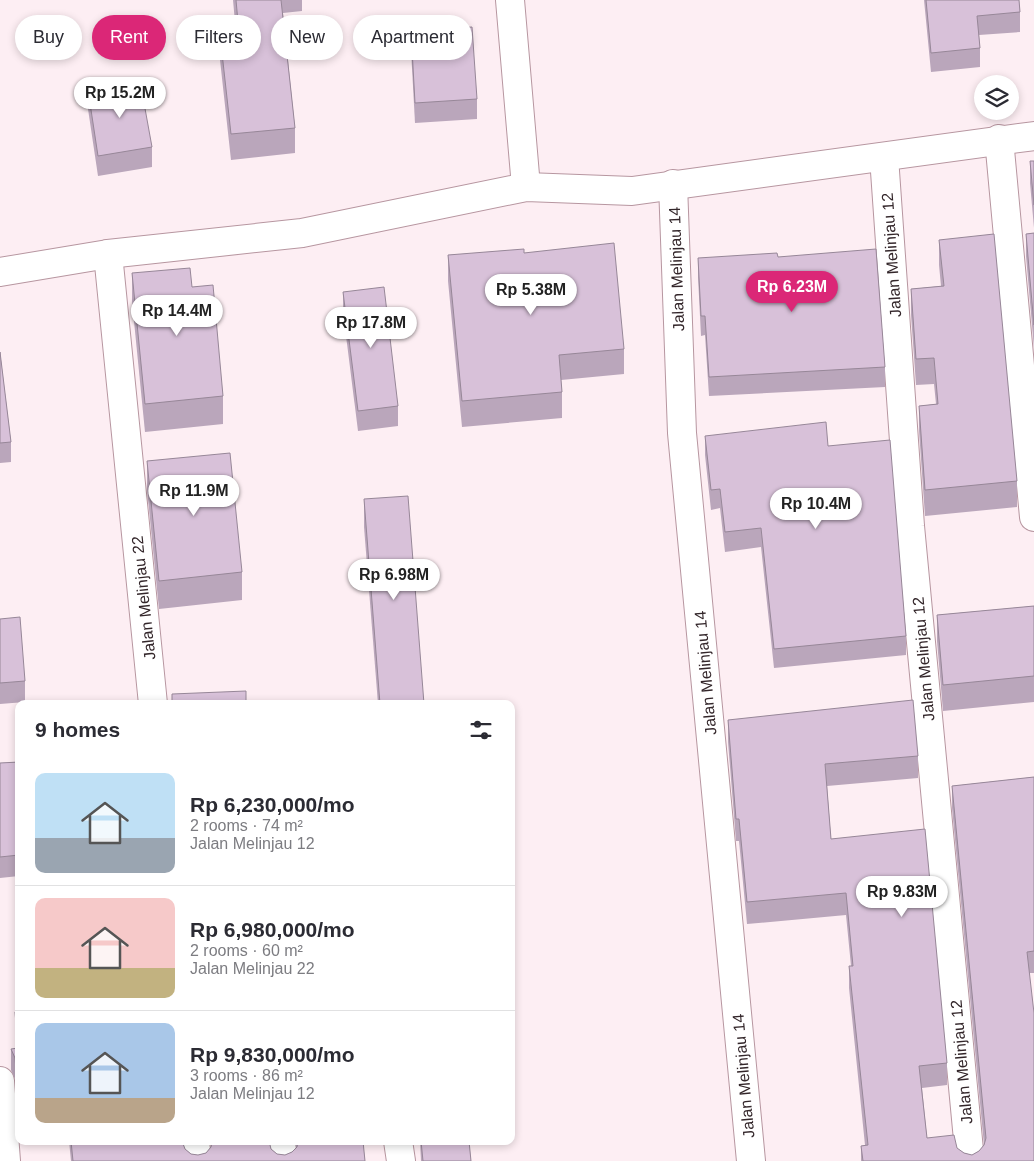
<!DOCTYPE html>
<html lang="en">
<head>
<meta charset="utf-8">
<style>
	:root { --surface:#fff; --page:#f2f2f3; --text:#2b2b33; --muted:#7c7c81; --line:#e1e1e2; --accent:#db2777 }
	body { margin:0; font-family:Helvetica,sans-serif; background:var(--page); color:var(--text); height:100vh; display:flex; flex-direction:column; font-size:19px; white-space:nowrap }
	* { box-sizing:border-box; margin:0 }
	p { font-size:16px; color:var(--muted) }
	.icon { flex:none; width:28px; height:28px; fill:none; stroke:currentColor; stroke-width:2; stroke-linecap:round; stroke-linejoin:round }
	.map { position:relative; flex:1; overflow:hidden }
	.details { position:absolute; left:15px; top:700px; width:500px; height:445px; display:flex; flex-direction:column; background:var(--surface); border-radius:10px; box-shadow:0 2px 8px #0003 }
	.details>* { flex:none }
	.guide { position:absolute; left:15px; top:15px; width:500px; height:45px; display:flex; gap:10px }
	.tools { position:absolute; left:974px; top:75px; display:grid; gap:10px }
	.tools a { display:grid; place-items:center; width:45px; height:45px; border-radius:50%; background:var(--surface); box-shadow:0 2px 8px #0003; font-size:25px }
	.price { position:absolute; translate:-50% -42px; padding:0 11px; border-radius:18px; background:#fff; color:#222; font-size:16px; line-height:32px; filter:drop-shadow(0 1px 2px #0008) }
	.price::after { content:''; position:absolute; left:50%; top:30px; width:15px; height:11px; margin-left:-8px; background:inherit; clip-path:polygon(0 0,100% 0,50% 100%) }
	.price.current { background:var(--accent); color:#fff }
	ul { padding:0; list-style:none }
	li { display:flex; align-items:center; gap:15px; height:125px; padding:0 20px }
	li+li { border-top:1px solid var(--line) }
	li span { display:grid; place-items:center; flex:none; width:140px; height:100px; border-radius:10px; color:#555 }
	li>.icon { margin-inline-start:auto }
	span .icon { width:60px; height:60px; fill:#fffc; stroke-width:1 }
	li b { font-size:21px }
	h2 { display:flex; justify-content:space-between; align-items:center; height:60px; padding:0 20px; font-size:21px }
	.tag { padding:0 18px; border-radius:22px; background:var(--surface); box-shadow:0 2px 8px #0003; font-size:18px; line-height:45px }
	.tag.current { background:var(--accent); color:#fff }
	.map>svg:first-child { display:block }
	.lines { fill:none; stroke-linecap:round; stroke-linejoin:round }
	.minor-casing { stroke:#b796a0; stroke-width:30 }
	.minor { stroke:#fff; stroke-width:28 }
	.wall { fill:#baa6bb }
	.building { fill:#d8c1d9; stroke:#978798 }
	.labels { text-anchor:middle; stroke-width:5; stroke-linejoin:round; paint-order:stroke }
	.street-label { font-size:16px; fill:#33262a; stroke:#fff }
</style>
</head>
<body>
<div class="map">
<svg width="1034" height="1161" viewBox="0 0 1034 1161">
	<rect width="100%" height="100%" fill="#fdeef3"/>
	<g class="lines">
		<defs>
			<g id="minor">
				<polyline points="510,0 526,187"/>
				<polyline points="999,139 1034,517"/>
				<polyline points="884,157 910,526 970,1161"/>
				<polyline points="673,184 682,433 751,1161"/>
				<polyline points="108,254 153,704"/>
				<polyline points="0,272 108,254 302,233 526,187 632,191 1034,136"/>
				<polyline points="0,1081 6,1161"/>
				<polyline points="195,1141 197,1161"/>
				<polyline points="281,1141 283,1161"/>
				<polyline points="398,1141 401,1161"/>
			</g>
		</defs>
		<use href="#minor" class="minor-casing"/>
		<use href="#minor" class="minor"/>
	</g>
	<g class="wall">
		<polygon points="233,0 302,0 302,11 283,13 295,128 295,153 231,160 220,60 220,35 236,33"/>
		<polygon points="924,0 1019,0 1020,12 1020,32 979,35 980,48 980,67 931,72"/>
		<polygon points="411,31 477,99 477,119 415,123 411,50"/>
		<polygon points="88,90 152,147 152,167 98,176 88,109"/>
		<polygon points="1030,161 1034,161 1034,228 1030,183"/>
		<polygon points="1034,233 1034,348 1026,256 1026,234"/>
		<polygon points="939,240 1017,481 1017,507 925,516 919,431 919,406 936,404 934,384 916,385 911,315 911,289 941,286 939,265"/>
		<polygon points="524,253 624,349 624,374 561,380 562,392 562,418 462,427 448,281 448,255"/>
		<polygon points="778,257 885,367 885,387 709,396 705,335 701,336 698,277 698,258"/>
		<polygon points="132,273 192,287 223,396 223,424 145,432 132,301"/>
		<polygon points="343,292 398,406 398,426 358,431 343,312"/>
		<polygon points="0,352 11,442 11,462 0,463"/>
		<polygon points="705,436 828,446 906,636 906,655 774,668 761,547 725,552 720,508 711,510 705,455"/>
		<polygon points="147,461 242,572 242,600 159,609 147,489"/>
		<polygon points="364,499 424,704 378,704 364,527"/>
		<polygon points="1034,606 1034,702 943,711 937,641 937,615"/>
		<polygon points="0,619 25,681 25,702 0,704"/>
		<polygon points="728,720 918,756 918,778 827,786 831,839 947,1063 947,1085 922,1088 927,1138 957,1148 964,1153 972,1155 979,1151 984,1145 952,808 952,786 1034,777 1034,973 1029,973 1034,1161 861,1161 861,1146 865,1145 849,988 849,966 851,966 846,915 747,924 739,841 736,841 728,742"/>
		<polygon points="19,762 19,876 0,878 0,763"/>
		<polygon points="15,1012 19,1012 19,1102 17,1102 15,1079 11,1070 11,1049 16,1049 15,1033"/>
		<polygon points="69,1141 182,1141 185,1149 191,1154 198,1155 206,1153 211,1147 211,1141 269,1141 271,1149 277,1154 285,1155 292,1152 296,1148 295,1141 382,1141 363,1143 365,1161 71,1161"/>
		<polygon points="420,1141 469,1141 471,1161 421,1161"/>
	</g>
	<g class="building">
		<polygon points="236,0 281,0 295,128 231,134 220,35 239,33"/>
		<polygon points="926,0 1019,0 1020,12 977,16 980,48 931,53"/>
		<polygon points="472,27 477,99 415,103 411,31"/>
		<polygon points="140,81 152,147 98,156 88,90"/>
		<polygon points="1030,161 1034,161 1034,205"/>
		<polygon points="1034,233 1034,325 1026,234"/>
		<polygon points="994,234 1017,481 925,490 919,406 938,404 934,358 916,359 911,289 944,286 939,240"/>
		<polygon points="614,243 624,349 559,355 562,392 462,401 448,255 524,249 524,253"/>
		<polygon points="876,249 885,367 709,377 705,316 701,316 698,258 777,253 778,257"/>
		<polygon points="190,268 192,287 213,285 223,396 145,404 132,273"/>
		<polygon points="384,287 398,406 358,411 343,292"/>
		<polygon points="0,352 11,442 0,443"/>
		<polygon points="826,422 828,446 890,440 906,636 774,649 761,528 725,532 720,489 711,490 705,436"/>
		<polygon points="230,453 242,572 159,581 147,461"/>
		<polygon points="408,496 424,704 380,704 364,499"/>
		<polygon points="1034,606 1034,676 943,685 937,615"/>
		<polygon points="20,617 25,681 0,683 0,619"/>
		<polygon points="246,691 246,704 172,704 172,694"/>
		<polygon points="913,700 918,756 825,764 831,839 925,829 947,1063 919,1066 927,1138 954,1135 957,1148 964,1153 972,1155 979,1151 984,1145 986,1138 952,786 1034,777 1034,951 1027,952 1034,1013 1034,1161 863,1161 861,1146 868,1145 849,966 853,966 846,893 747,902 739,819 736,819 728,720"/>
		<polygon points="19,762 19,855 0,857 0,763"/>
		<polygon points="15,1012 19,1012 19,1081 17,1081 15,1058 11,1049 18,1048"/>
		<polygon points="71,1141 182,1141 185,1149 191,1154 198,1155 206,1153 211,1147 212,1141 269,1141 271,1149 277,1154 285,1155 292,1152 297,1147 298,1141 363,1141 365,1161 73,1161"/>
		<polygon points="421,1141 469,1141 471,1161 423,1161"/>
	</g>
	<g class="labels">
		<g class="street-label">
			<text transform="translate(891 255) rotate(-94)" y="6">Jalan Melinjau 12</text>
			<text transform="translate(676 269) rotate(-92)" y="6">Jalan Melinjau 14</text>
			<text transform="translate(143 598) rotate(-96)" y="6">Jalan Melinjau 22</text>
			<text transform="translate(923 659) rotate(-95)" y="6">Jalan Melinjau 12</text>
			<text transform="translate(705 673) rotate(-95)" y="6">Jalan Melinjau 14</text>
			<text transform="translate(961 1062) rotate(-95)" y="6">Jalan Melinjau 12</text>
			<text transform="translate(743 1076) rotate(-95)" y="6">Jalan Melinjau 14</text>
		</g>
	</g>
</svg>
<div class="tools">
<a><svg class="icon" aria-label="layers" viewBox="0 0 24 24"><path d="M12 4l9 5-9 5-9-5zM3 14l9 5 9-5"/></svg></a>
</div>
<b class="price" style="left:120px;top:119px">Rp 15.2M</b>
<b class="price current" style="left:792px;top:313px">Rp 6.23M</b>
<b class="price" style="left:531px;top:316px">Rp 5.38M</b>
<b class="price" style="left:177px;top:337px">Rp 14.4M</b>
<b class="price" style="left:371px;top:349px">Rp 17.8M</b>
<b class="price" style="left:194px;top:517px">Rp 11.9M</b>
<b class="price" style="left:816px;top:530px">Rp 10.4M</b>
<b class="price" style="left:394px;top:601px">Rp 6.98M</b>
<b class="price" style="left:902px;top:918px">Rp 9.83M</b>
<div class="guide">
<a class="tag">Buy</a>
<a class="tag current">Rent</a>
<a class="tag">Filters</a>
<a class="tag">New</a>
<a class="tag">Apartment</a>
</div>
<section class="details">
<h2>9 homes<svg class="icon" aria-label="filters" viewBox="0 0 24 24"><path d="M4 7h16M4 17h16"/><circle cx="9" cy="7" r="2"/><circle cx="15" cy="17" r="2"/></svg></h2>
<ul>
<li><span style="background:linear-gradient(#bfe0f5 65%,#9aa5b1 0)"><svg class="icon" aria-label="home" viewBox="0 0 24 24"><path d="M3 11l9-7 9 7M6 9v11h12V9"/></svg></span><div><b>Rp 6,230,000/mo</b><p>2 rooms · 74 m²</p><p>Jalan Melinjau 12</p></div></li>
<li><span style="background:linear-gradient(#f6c9c9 70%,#c2b280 0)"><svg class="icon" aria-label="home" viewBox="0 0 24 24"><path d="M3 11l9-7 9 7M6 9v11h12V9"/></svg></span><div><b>Rp 6,980,000/mo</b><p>2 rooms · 60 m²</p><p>Jalan Melinjau 22</p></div></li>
<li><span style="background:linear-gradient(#a9c7e8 75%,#b9a48a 0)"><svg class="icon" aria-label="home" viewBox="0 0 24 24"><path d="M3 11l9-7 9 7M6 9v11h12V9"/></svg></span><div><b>Rp 9,830,000/mo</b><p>3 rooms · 86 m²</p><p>Jalan Melinjau 12</p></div></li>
</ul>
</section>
</div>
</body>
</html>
